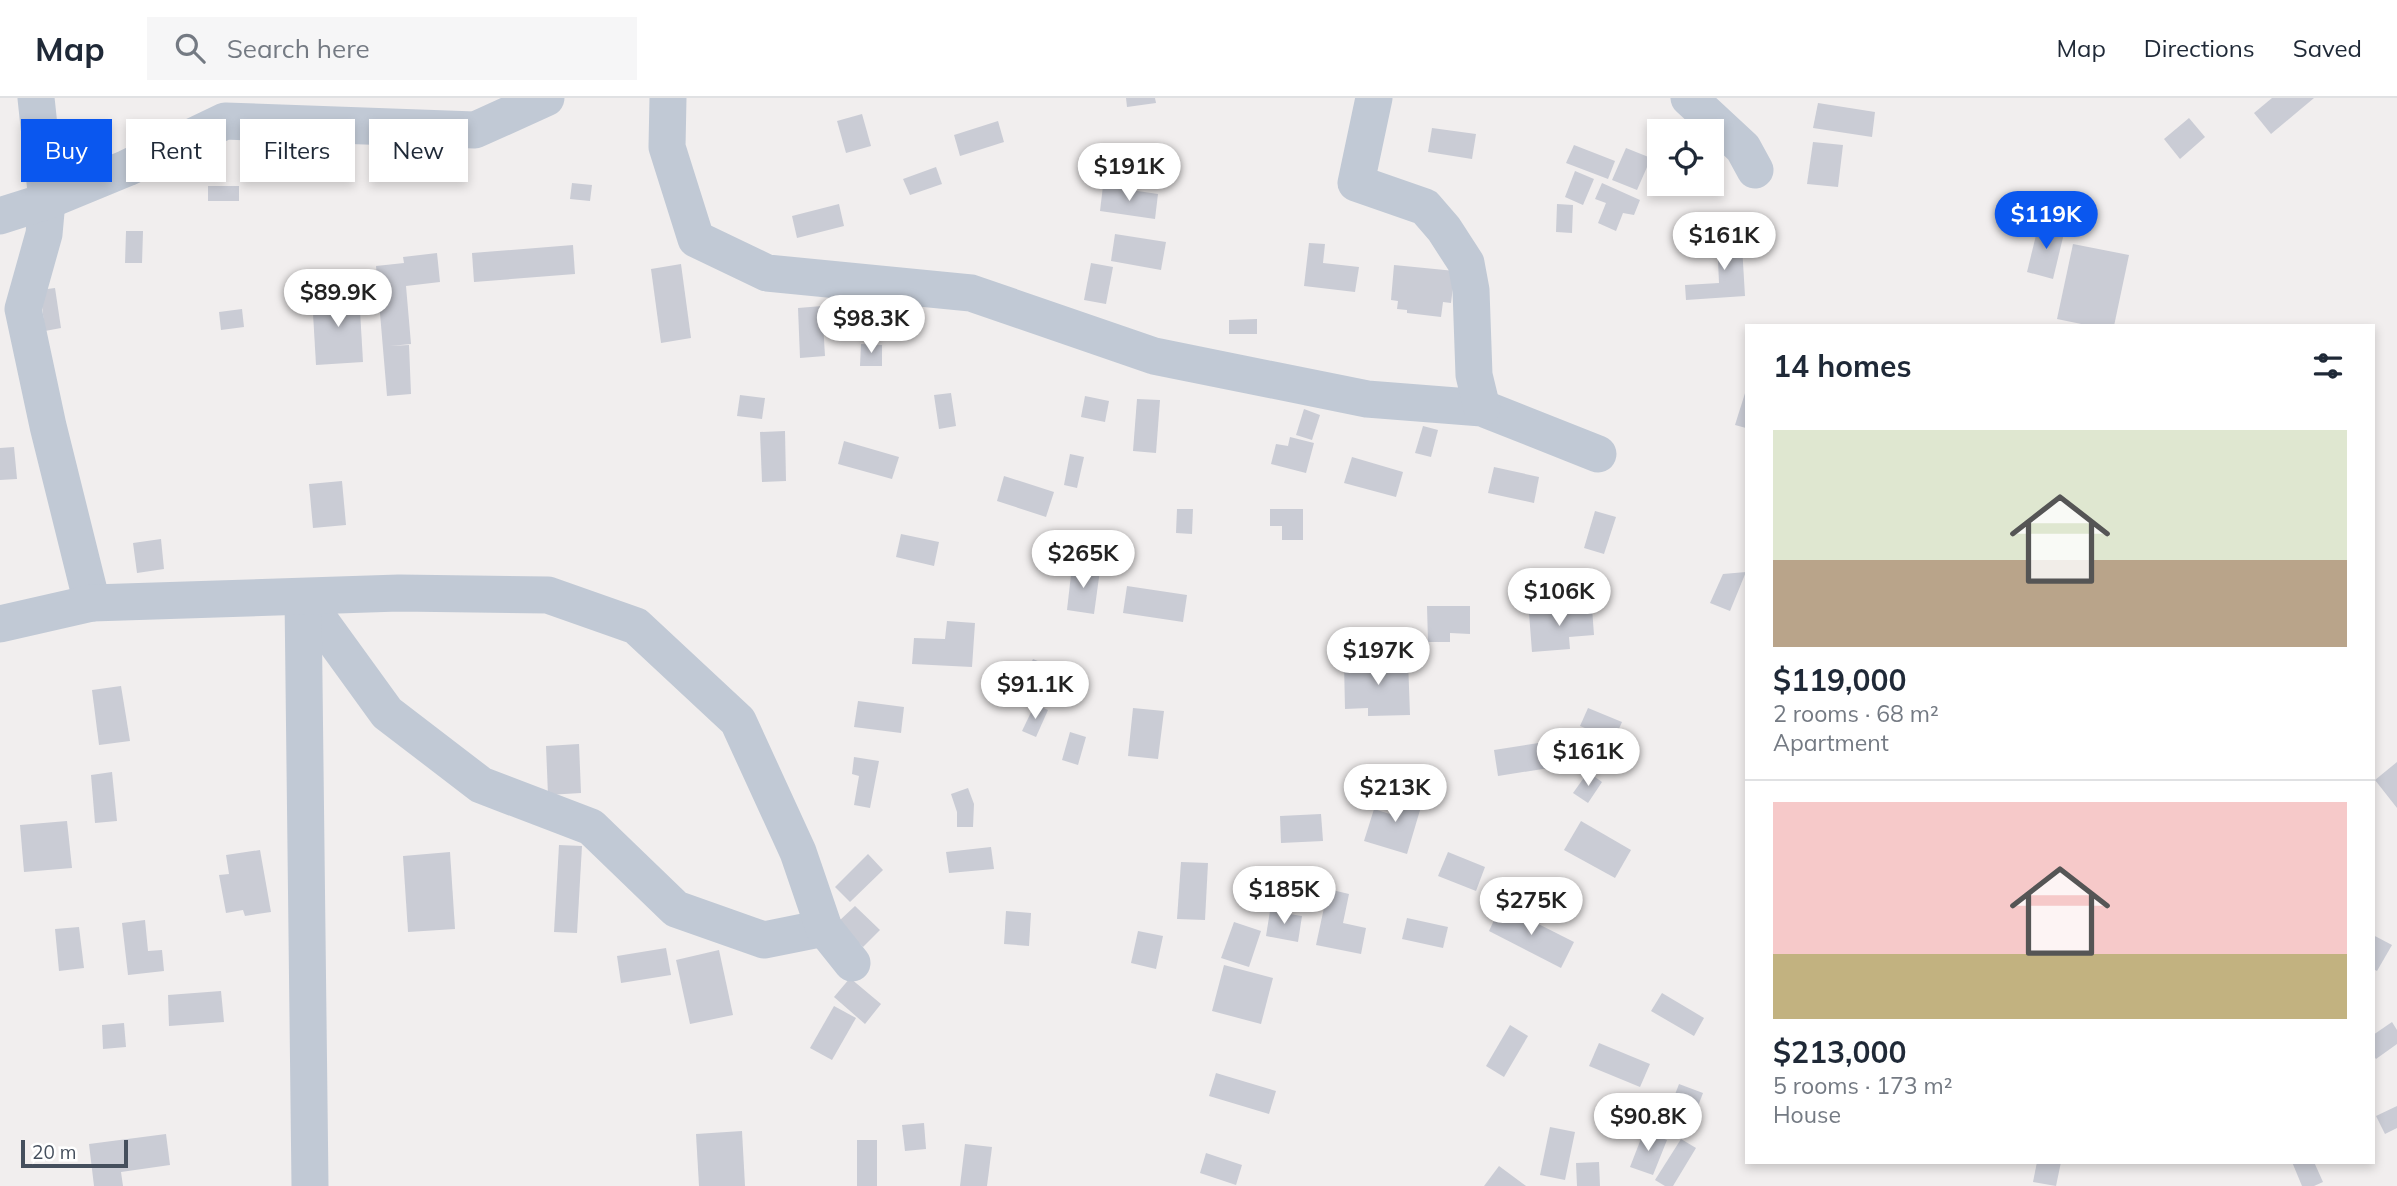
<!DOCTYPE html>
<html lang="en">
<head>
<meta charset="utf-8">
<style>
	:root { --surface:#fff; --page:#f6f6f7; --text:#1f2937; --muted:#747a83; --line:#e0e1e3; --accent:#0a57ef }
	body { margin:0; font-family:Mulish,sans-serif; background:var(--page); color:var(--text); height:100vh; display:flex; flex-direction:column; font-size:26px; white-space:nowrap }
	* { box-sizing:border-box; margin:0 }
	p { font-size:23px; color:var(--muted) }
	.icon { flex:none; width:38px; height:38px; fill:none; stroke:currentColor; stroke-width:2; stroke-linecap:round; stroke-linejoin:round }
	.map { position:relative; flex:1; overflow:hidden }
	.details { position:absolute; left:1745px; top:226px; width:630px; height:840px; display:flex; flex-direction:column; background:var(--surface); border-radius:0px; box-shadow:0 4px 10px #0003 }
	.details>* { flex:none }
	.top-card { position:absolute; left:21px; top:21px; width:665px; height:63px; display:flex; gap:14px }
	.buttons { position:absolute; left:1647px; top:21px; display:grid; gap:14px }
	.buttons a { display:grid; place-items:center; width:77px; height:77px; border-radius:0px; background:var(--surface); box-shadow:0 4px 10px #0003; font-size:35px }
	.scale { position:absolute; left:21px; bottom:18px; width:107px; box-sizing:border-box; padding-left:7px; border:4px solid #454f5d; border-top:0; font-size:19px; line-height:24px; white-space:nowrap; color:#454f5d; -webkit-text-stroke:5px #fff; paint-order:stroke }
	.price { position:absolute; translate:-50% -60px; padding:0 16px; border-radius:24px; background:#fff; color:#222; font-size:23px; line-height:46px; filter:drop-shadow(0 2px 4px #0008) }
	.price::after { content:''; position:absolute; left:50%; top:42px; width:21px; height:16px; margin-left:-10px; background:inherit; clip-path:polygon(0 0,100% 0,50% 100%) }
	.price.selected { background:var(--accent); color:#fff }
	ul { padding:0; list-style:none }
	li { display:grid; align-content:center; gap:14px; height:371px; padding:0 28px }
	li+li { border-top:2px solid var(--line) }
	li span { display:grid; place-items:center; height:217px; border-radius:0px; color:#555 }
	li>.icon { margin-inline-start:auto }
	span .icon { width:126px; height:126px; fill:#fffc; stroke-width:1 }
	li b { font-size:30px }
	h2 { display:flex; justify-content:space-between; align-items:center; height:84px; padding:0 28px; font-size:30px }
	.chip { padding:0 24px; border-radius:0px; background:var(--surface); box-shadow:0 4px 10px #0003; font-size:24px; line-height:63px }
	.chip.selected { background:var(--accent); color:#fff }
	header { display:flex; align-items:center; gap:42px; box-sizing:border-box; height:98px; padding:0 35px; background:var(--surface); border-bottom:2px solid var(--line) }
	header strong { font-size:33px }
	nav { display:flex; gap:38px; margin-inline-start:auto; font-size:24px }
	.search { width:490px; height:63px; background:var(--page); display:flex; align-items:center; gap:18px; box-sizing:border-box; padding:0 24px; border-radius:0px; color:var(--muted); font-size:26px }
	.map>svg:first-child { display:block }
	.building { fill:#caccd5 }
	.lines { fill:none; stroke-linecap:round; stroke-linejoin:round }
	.street { stroke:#c1c9d5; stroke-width:37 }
</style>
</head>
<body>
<header>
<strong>Map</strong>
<div class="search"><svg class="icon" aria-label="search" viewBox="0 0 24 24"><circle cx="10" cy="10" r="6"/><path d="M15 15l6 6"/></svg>Search here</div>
<nav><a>Map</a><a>Directions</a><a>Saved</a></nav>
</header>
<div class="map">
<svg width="2397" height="1088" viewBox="0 0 2397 1088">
	<rect width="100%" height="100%" fill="#f1eeee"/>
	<g class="building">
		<polygon points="1126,0 1155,0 1156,5 1127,9"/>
		<polygon points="2272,0 2314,0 2271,36 2254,15"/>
		<polygon points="1818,5 1875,14 1872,39 1813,30"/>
		<polygon points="862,16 871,48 846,55 837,23"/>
		<polygon points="2189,20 2205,39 2180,61 2164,41"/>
		<polygon points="998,23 1004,44 960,58 954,37"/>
		<polygon points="1432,30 1476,36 1472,61 1428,54"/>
		<polygon points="1813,44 1843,47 1838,89 1807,86"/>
		<polygon points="1574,47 1615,63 1608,81 1566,65"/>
		<polygon points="1626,50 1651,60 1637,92 1612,82"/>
		<polygon points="936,69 942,86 910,97 903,81"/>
		<polygon points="1575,73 1594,81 1583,107 1565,99"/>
		<polygon points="572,85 592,87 590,103 570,101"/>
		<polygon points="1602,85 1640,102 1634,117 1623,115 1616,133 1598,125 1606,105 1595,101"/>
		<rect x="208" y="88" width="31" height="15"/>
		<polygon points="1103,88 1158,96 1155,121 1100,113"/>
		<polygon points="839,106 844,128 797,140 792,118"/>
		<polygon points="1557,106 1573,107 1572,135 1556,134"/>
		<polygon points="2039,125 2065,131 2053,181 2027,174"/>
		<polygon points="1741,131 1745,198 1686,202 1685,187 1719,185 1717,140"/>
		<polygon points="126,133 143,133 142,165 125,165"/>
		<polygon points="1115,136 1166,144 1161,172 1111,163"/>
		<polygon points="1309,145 1325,146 1323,165 1359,169 1355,194 1304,188"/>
		<polygon points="2073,146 2129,157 2114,228 2091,228 2057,221"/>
		<polygon points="573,147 575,176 474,184 472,155"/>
		<polygon points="437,155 440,184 406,188 411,246 390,248 409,247 411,296 387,298 376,168 404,165 403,159"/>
		<polygon points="1091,165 1113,169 1106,206 1084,202"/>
		<polygon points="681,166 691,240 661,245 651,171"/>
		<polygon points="1394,167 1455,173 1451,205 1443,204 1441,219 1407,215 1407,212 1397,211 1398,203 1391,202"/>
		<polygon points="55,190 61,230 45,233 40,192"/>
		<polygon points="359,195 363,264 316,267 312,198"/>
		<polygon points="822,208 825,258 800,260 798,210"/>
		<polygon points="242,211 244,229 221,232 219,214"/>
		<polygon points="1257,221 1257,236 1229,236 1229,222"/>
		<polygon points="861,246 882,247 882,268 860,268"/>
		<polygon points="1746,292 1746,330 1735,327"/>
		<polygon points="951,295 956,328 939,331 934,297"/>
		<polygon points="740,297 765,300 762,321 737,318"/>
		<polygon points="1085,298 1109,303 1105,324 1081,319"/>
		<polygon points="1137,301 1160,302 1156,355 1133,353"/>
		<polygon points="1304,311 1320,317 1312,342 1296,337"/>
		<polygon points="1423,328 1438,332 1431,359 1415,355"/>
		<polygon points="785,333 786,383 762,384 760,334"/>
		<polygon points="1290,339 1314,345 1306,375 1271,366 1276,346 1288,348"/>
		<polygon points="844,343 899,359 892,381 838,366"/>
		<polygon points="14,349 17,381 0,382 0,350"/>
		<polygon points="1070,356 1084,359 1077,390 1064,387"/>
		<polygon points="1352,359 1403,374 1396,399 1344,385"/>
		<polygon points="1494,369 1539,379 1534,405 1488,395"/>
		<polygon points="1004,378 1054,394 1046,419 997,403"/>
		<polygon points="342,383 346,427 313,430 309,386"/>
		<polygon points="1177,411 1193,411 1192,436 1176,435"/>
		<polygon points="1270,411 1303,411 1303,442 1282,442 1282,428 1270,428"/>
		<polygon points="1595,413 1616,419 1604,456 1584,450"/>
		<polygon points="901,436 939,444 934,468 896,459"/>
		<polygon points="161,441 164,471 137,475 133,445"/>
		<polygon points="1072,468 1100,472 1094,516 1067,512"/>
		<polygon points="1746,474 1730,513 1710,505 1723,476"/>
		<polygon points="1127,488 1187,497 1183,524 1123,515"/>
		<polygon points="1427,508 1470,508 1470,536 1450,535 1450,544 1428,544"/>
		<polygon points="1592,510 1594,537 1569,539 1570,551 1532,554 1529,515"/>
		<polygon points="947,523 975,525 972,569 912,566 914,540 945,541"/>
		<polygon points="1033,561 1066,575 1059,591 1026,577"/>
		<polygon points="1408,562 1410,617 1368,618 1368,610 1345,611 1344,565"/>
		<polygon points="121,588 130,643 99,647 92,592"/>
		<polygon points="858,603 904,609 901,635 854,629"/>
		<polygon points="1035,606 1048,612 1036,639 1022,633"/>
		<polygon points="1133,610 1164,613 1158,661 1128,658"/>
		<polygon points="1588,610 1622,624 1614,642 1580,628"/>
		<polygon points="1070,634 1086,639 1078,667 1062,662"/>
		<polygon points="1545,644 1549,670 1498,678 1494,652"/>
		<polygon points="579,646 581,695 548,697 546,648"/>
		<polygon points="854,659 879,663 870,710 854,707 859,678 852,676"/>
		<polygon points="2397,664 2397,710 2375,682"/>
		<polygon points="112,674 117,723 95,725 91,677"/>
		<polygon points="1588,674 1602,684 1588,705 1573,695"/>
		<polygon points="968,690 974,706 973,729 957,729 957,714 951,696"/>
		<polygon points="1396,695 1423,702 1407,756 1364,743 1374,711 1390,716"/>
		<polygon points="1321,716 1323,743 1281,745 1280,718"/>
		<polygon points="67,723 72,770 24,774 20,727"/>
		<polygon points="1581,723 1631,752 1615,780 1564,752"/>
		<polygon points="559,747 582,748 577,835 554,834"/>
		<polygon points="991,749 994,771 949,775 946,754"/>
		<polygon points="260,752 271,814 245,818 243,812 226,815 219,777 229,776 226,757"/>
		<polygon points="450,754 455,831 408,834 403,758"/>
		<polygon points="1448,754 1485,769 1476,793 1438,778"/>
		<polygon points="868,756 883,772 850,804 835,789"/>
		<polygon points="1181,764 1208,765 1205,822 1177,821"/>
		<polygon points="1328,791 1349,796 1343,825 1366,830 1361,856 1316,847"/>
		<polygon points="1501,807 1574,844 1561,870 1489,833"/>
		<polygon points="855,808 880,832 863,849 838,824"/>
		<polygon points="1006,813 1031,815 1029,848 1004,846"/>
		<polygon points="1270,813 1302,818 1298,844 1266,838"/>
		<polygon points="1407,820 1448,829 1443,850 1402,841"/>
		<polygon points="145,822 148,853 162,852 164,873 128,877 122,825"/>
		<polygon points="1234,824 1261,833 1249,869 1221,860"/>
		<polygon points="79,829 84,870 59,873 55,831"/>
		<polygon points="1138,833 1163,838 1156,871 1131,865"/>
		<polygon points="2373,837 2392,847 2377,873 2373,871"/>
		<polygon points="666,850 671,877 621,885 617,858"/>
		<polygon points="719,852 733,917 690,926 676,862"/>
		<polygon points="1224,867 1273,880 1261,926 1212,913"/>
		<polygon points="850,880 881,906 865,926 834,899"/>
		<polygon points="221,893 224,924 169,928 168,897"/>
		<polygon points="1662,895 1704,920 1694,938 1651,913"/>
		<polygon points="834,908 856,920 832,962 810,950"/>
		<polygon points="2392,924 2397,932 2397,946 2376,961 2373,957 2373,937"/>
		<polygon points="124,925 126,949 103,951 102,927"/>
		<polygon points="1510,927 1528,938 1504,979 1486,968"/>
		<polygon points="1599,945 1650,966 1640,989 1589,968"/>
		<polygon points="1216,975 1276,993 1269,1016 1209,998"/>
		<polygon points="1679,986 1703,995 1687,1037 1663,1028"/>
		<polygon points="2397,1008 2397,1030 2385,1036 2376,1018"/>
		<polygon points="924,1025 926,1051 905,1053 902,1027"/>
		<polygon points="1550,1029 1575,1034 1565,1082 1540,1077"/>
		<polygon points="742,1033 745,1088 699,1088 696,1036"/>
		<polygon points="1644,1033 1667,1042 1653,1077 1630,1069"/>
		<polygon points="166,1036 170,1067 121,1074 123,1088 94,1088 89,1046"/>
		<polygon points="1681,1041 1696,1050 1673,1088 1665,1088 1655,1082"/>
		<rect x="857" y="1042" width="20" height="46"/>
		<polygon points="965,1046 992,1049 987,1088 960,1088"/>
		<polygon points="1206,1055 1242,1067 1236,1087 1200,1075"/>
		<polygon points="1599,1064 1600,1088 1577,1088 1576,1065"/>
		<polygon points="2037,1064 2061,1064 2056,1088 2033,1084"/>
		<polygon points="2292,1064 2314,1064 2323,1084 2314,1088 2302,1088"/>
		<polygon points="1499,1068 1526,1088 1484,1088"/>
	</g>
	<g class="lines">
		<g class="street">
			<polyline points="36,0 47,103 44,136 23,211 48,328 92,505"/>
			<polyline points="668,0 667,49 696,141 767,175 971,195 1154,258 1367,301 1482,310 1598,356"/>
			<polyline points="1374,0 1356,85 1425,109 1444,131 1466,165 1471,192 1474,277 1482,310"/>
			<polyline points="1689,0 1743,50 1755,72"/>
			<polyline points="0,118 47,103 127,70 225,23 475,32 546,0"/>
			<polyline points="303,499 387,615 481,687 591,729 676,811 764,842 824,830"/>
			<polyline points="303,499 310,1088"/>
			<polyline points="0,526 92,505 399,495 548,497 636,528 738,623 798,754 824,830 852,865"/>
		</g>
	</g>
</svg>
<div class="buttons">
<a><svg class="icon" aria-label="locate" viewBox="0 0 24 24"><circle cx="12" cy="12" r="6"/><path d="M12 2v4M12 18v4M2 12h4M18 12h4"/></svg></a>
</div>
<div class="scale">20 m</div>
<b class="price" style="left:1129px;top:105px">$191K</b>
<b class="price selected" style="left:2046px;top:153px">$119K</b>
<b class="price" style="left:1724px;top:174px">$161K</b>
<b class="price" style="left:338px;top:231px">$89.9K</b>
<b class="price" style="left:871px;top:257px">$98.3K</b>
<b class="price" style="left:1083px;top:492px">$265K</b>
<b class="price" style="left:1559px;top:530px">$106K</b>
<b class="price" style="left:1378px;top:589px">$197K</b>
<b class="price" style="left:1035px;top:623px">$91.1K</b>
<b class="price" style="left:1588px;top:690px">$161K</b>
<b class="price" style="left:1395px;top:726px">$213K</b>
<b class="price" style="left:1284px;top:828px">$185K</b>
<b class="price" style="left:1531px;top:839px">$275K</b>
<b class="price" style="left:1648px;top:1055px">$90.8K</b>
<div class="top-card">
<a class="chip selected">Buy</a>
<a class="chip">Rent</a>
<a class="chip">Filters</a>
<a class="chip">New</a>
</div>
<section class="details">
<h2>14 homes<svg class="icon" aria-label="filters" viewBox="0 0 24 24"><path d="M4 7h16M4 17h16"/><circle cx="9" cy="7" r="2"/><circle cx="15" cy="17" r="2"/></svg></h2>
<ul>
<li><span style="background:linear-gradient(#dfe7d0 60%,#b9a48a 0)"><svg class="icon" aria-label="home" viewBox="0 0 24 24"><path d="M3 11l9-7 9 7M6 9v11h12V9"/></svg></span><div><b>$119,000</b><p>2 rooms · 68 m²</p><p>Apartment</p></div></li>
<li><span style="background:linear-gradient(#f6c9c9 70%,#c2b280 0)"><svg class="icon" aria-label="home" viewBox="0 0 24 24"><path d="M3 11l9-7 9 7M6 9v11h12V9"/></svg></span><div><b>$213,000</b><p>5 rooms · 173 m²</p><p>House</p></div></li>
</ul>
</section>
</div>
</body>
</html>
